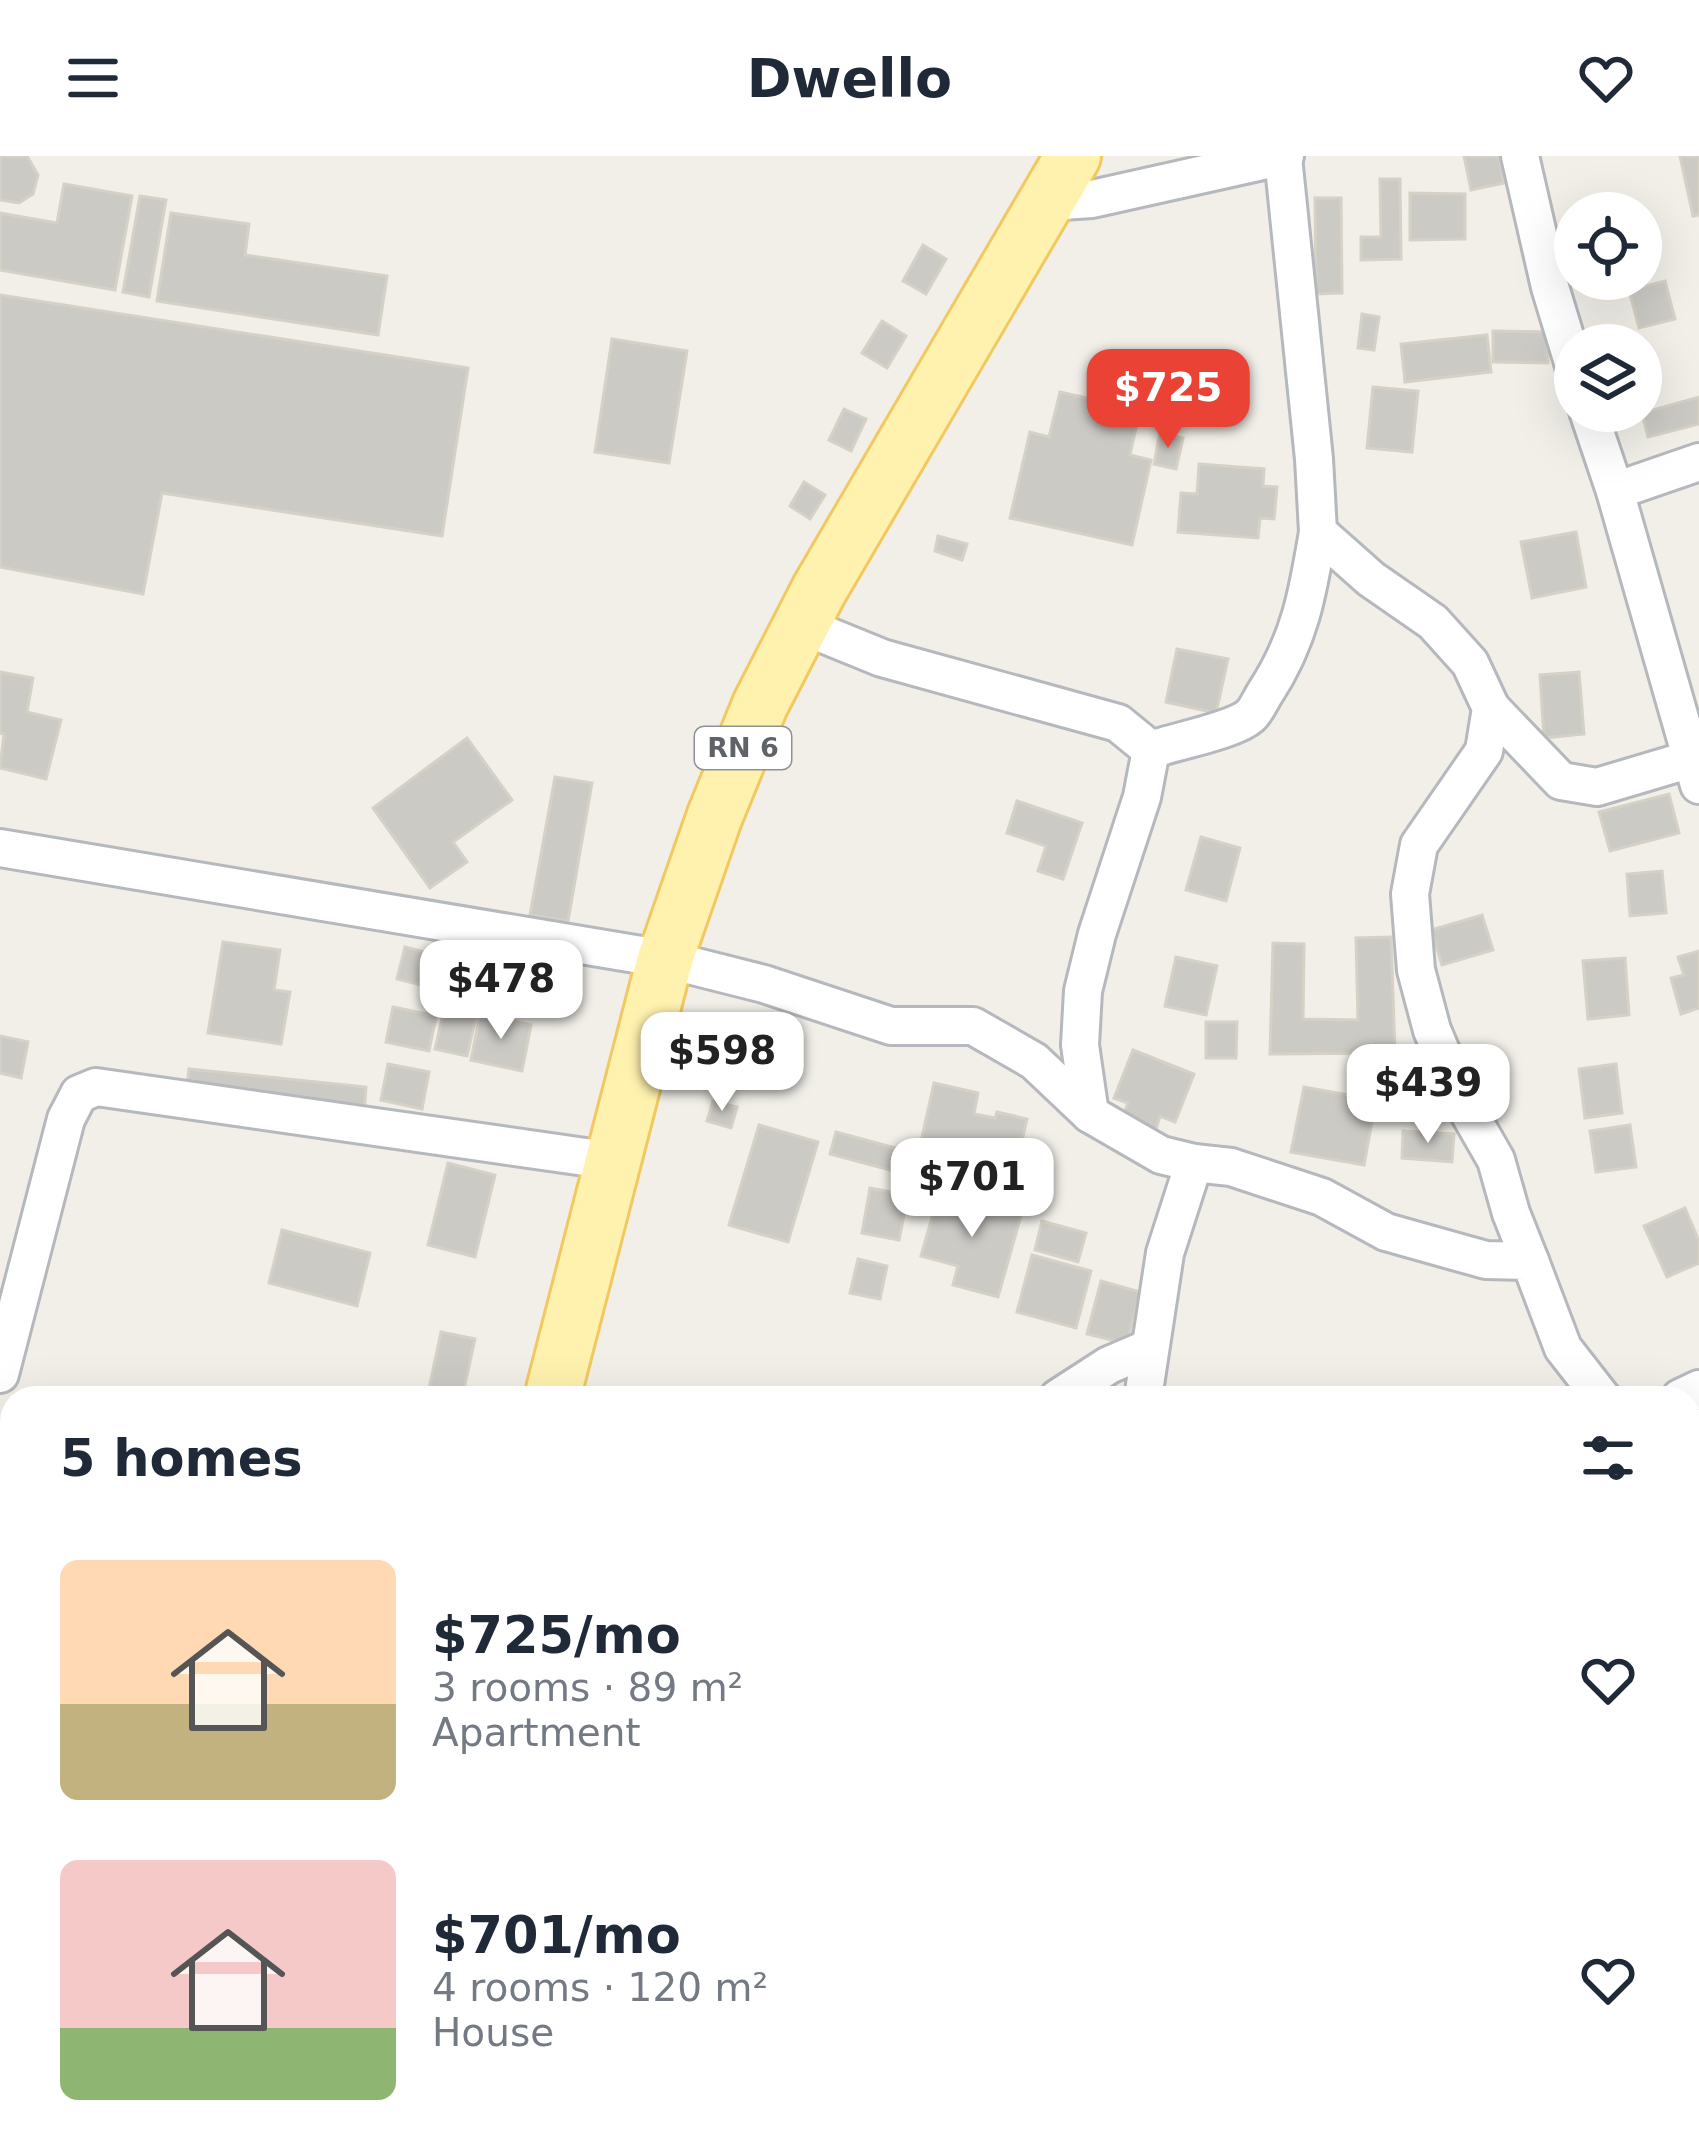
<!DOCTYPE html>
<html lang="en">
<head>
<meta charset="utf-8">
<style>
	:root { --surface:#fff; --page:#f6f6f7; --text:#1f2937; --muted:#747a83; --accent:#ea4335 }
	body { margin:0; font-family:"DejaVu Sans",sans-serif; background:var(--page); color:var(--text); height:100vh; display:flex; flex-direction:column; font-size:45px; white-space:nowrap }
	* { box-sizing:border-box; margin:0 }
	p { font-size:39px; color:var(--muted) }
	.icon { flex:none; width:66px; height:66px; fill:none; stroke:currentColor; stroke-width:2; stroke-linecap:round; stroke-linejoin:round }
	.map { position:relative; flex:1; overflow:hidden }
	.sheet { position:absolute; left:0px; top:1230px; width:1701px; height:768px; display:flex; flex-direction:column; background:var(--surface); border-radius:36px 36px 0 0; box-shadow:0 12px 48px #0002 }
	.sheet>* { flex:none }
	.fabs { position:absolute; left:1554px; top:36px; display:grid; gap:24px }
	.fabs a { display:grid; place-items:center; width:108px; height:108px; border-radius:50%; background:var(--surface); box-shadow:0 12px 48px #0002; font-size:60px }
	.price { position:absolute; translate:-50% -102px; padding:0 27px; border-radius:24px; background:#fff; color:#222; font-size:39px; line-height:78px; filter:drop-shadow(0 3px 6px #0008) }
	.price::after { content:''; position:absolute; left:50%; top:72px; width:36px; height:27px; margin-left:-18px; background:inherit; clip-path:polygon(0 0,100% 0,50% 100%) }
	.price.selected { background:var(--accent); color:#fff }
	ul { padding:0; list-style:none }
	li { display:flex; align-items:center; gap:36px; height:300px; padding:0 60px }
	li span { display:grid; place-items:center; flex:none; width:336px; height:240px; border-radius:18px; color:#555 }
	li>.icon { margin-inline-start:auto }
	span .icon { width:144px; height:144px; fill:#fffc; stroke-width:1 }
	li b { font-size:51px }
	h2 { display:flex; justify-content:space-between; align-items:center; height:144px; padding:0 60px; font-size:51px }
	header { display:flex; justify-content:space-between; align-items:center; height:156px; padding:0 60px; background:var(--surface); font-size:54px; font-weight:800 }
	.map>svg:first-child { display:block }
	.building { fill:#cccac5; stroke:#d6d1c6; stroke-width:3 }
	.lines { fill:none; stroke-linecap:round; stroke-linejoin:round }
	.minor-casing { stroke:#b5b8bc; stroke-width:42 }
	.primary-casing { stroke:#f2c960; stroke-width:60 }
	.minor { stroke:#fff; stroke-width:36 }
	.primary { stroke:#fff2af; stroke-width:54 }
	.labels { text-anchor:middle; stroke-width:12; stroke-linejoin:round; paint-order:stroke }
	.shield { fill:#fff; stroke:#8f9295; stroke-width:3 }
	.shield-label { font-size:27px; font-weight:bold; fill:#5f6368 }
</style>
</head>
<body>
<header><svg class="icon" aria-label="menu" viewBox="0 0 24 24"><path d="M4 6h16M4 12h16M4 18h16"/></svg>Dwello<svg class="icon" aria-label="heart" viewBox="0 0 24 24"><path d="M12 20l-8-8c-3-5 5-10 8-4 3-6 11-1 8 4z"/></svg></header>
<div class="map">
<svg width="1699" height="1998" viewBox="0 0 1699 1998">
	<rect width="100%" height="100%" fill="#f1efe8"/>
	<g class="building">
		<polygon points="0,0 27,0 38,19 33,38 19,47 0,44"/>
		<polygon points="1464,0 1499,0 1504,27 1471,34"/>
		<polygon points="1680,0 1699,0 1699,59 1693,60"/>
		<polygon points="1380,23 1400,23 1401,103 1361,104 1361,81 1381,81"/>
		<polygon points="64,28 132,40 115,134 0,114 0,57 57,67"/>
		<polygon points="1410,37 1465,38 1465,83 1410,84"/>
		<polygon points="140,40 166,44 149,141 123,136"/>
		<polygon points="1315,42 1341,42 1342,137 1316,138"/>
		<polygon points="171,57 249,68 245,99 387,120 378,179 157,145"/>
		<polygon points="923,89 946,103 926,138 903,125"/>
		<polygon points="1665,125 1675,163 1639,172 1629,134"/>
		<polygon points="0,139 468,212 442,380 162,337 143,438 0,411"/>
		<polygon points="1362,158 1379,161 1374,194 1358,192"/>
		<polygon points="882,165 906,180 887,212 862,197"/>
		<polygon points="1493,175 1548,176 1548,207 1493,206"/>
		<polygon points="1487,179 1491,216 1405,226 1401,188"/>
		<polygon points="612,183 687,195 669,307 595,296"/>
		<polygon points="1373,231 1418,235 1412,296 1367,292"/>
		<polygon points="1060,236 1140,254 1130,299 1151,304 1132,389 1010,362 1030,276 1049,281"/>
		<polygon points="1699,241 1699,268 1648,281 1642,257"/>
		<polygon points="844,253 866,263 851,295 829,284"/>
		<polygon points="1160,277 1183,282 1176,313 1154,308"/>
		<polygon points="1199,308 1264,313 1263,330 1277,331 1274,363 1260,362 1258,382 1178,376 1181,337 1197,338"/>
		<polygon points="804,326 825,339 810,363 790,350"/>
		<polygon points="1576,376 1586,431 1532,442 1521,386"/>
		<polygon points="938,380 967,388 962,404 935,395"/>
		<polygon points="1177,493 1228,503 1216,557 1166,546"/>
		<polygon points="0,516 33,522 27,556 61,564 46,623 0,612 4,578 0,577"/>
		<polygon points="1579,516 1584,578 1544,582 1540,519"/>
		<polygon points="467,582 512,644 453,686 467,706 430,732 373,652"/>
		<polygon points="555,621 592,627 568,765 530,759"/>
		<polygon points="1669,638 1679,677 1610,695 1599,656"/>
		<polygon points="1017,645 1082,667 1063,723 1038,715 1046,690 1007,677"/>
		<polygon points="1201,681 1240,692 1226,745 1186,734"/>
		<polygon points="1662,715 1666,757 1630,760 1627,718"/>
		<polygon points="1482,759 1493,794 1442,809 1431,774"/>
		<polygon points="1391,781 1395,897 1270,898 1273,787 1304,788 1303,863 1358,864 1356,782"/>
		<polygon points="223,786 280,794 274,834 290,836 281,888 208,877"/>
		<polygon points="405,791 445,801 437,833 397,823"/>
		<polygon points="1699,795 1699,852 1681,858 1671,822 1684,819 1678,801"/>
		<polygon points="494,797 528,805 520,840 486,832"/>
		<polygon points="1176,801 1217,810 1206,859 1165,850"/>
		<polygon points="1625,802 1629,859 1588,863 1583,805"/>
		<polygon points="393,851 436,860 429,895 386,886"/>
		<polygon points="444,854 476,861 467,900 435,893"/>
		<polygon points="480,858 531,869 522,915 471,904"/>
		<polygon points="1206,866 1237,866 1236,902 1206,902"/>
		<polygon points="0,880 28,886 21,922 0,917"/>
		<polygon points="1133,894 1194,918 1175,966 1160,960 1155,976 1122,963 1128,947 1114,942"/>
		<polygon points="388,908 429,916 422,953 381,944"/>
		<polygon points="1616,908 1622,957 1585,962 1579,913"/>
		<polygon points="189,913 366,931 364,957 186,940"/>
		<polygon points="934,927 978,937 974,958 995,962 997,956 1027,963 1016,1011 920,990"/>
		<polygon points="1304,931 1376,944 1364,1009 1291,996"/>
		<polygon points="713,945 737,951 731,972 707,965"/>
		<polygon points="759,969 818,986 788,1086 729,1069"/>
		<polygon points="1630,969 1636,1011 1596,1016 1590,975"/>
		<polygon points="1403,975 1454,978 1452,1006 1402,1002"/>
		<polygon points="836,976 918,998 912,1020 830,998"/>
		<polygon points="448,1007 495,1019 475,1101 428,1089"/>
		<polygon points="870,1032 908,1039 899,1084 862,1077"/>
		<polygon points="940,1033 1022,1056 998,1141 953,1129 958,1110 921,1100"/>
		<polygon points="1685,1052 1699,1085 1699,1107 1667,1121 1644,1070"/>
		<polygon points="1042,1065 1086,1077 1078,1106 1035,1094"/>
		<polygon points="282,1074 370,1097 357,1150 269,1127"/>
		<polygon points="1032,1099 1091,1115 1076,1172 1017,1156"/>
		<polygon points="858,1103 887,1110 880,1143 850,1137"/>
		<polygon points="1101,1125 1140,1136 1127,1188 1087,1178"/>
		<polygon points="441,1176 475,1183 462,1242 427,1242"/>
		<polygon points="0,1607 12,1610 12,1666 0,1663"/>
		<polygon points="0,1751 12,1754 12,1786 0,1783"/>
		<rect x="1689" y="1856" width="10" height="65"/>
		<polygon points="272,1986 312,1986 309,1998 286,1998 270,1994"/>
		<polygon points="423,1986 470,1986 467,1998 420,1998"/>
		<polygon points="715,1986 832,1986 830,1998 727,1998 714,1996"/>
		<polygon points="1028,1986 1041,1986 1097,1998 1026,1998"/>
	</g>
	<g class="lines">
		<defs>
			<g id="minor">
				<polyline points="1520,0 1550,131 1575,213"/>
				<polyline points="1283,1 1314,303 1318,376 1371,423 1433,466 1470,507 1491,552 1484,595 1419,689 1410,738 1416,814 1432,874 1461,943 1496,1004 1511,1057 1530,1105"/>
				<polyline points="1046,46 1092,43 1285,0"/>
				<polyline points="1588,255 1615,335 1699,629"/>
				<polyline points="1615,335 1699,306"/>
				<polyline points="801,469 882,502 1118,567 1151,594"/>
				<polyline points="1491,552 1561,625 1597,631 1691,603"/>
				<polyline points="0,692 665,803 764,828 891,870 973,870 1034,905 1090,958 1161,999 1194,1007 1231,1011 1322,1041 1386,1076 1450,1094 1486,1104 1530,1105 1563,1192 1602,1242"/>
				<path d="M1090,958l-10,-69 3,-54 14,-57 45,-137 9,-47c24,-9 82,-19 99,-34 6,-5 11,-17 15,-23 35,-53 43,-101 53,-161"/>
				<polyline points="0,1218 66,963 79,938 96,931 613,1005"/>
				<polyline points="1058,1242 1109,1209 1149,1192"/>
				<polyline points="1143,1242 1165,1097 1194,1007"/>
				<polyline points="1680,1242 1699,1233"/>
				<polyline points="0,1360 12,1363"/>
				<polyline points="854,1998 860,1986"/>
				<polyline points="1295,1998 1297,1986"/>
			</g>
			<g id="primary">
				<polyline points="552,1242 665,803 714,662 760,549 819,434 1073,0"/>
				<polyline points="353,1998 356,1986"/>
			</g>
		</defs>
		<use href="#minor" class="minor-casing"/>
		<use href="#primary" class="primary-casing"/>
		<use href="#minor" class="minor"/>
		<use href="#primary" class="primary"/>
	</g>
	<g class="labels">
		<rect class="shield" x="695" y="571" width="96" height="42" rx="9"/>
		<g class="shield-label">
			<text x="743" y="601">RN 6</text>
		</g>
	</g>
</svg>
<div class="fabs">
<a><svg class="icon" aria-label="locate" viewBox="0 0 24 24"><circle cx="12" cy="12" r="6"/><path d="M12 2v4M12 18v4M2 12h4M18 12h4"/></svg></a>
<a><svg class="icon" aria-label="layers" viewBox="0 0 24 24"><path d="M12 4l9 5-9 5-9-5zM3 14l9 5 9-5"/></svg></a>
</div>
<b class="price selected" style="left:1168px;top:295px">$725</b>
<b class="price" style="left:501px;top:886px">$478</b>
<b class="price" style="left:722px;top:958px">$598</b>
<b class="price" style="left:1428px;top:990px">$439</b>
<b class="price" style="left:972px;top:1084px">$701</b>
<section class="sheet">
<h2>5 homes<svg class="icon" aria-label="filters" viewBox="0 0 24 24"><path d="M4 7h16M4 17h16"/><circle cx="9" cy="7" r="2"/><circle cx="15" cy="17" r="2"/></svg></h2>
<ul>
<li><span style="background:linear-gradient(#ffd9b3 60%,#c2b280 0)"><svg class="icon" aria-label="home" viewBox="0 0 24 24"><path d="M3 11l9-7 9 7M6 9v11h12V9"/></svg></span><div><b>$725/mo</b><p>3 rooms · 89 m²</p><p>Apartment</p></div><svg class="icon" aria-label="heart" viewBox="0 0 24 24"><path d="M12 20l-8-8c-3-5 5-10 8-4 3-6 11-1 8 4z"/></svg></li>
<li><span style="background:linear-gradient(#f6c9c9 70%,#8fb573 0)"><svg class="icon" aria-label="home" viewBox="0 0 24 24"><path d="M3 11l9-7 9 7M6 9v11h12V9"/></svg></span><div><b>$701/mo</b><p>4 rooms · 120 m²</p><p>House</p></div><svg class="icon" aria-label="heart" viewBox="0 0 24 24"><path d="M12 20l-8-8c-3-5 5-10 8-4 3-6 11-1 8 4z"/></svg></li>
</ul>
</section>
</div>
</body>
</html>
